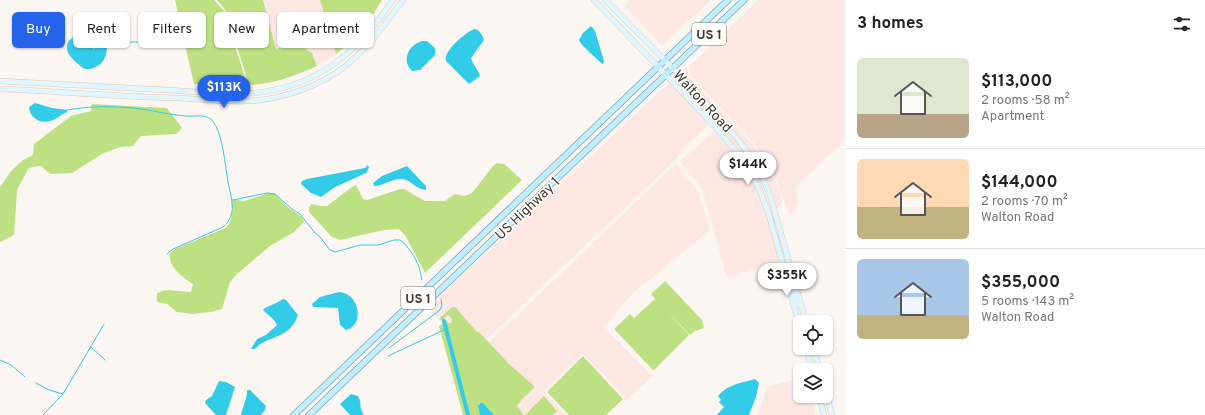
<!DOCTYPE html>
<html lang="en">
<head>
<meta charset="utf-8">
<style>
	:root { --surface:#fff; --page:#f2f2f2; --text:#222; --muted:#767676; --line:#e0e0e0; --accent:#2563eb }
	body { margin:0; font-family:Overpass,sans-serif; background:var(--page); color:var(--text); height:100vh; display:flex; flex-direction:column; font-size:15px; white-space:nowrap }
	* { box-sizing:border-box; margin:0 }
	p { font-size:13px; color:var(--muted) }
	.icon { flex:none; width:22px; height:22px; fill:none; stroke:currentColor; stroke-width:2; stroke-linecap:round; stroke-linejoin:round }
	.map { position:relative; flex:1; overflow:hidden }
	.details { display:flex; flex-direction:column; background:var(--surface); width:360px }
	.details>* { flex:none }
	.hud { position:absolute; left:12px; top:12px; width:380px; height:36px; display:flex; gap:8px }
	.buttons { position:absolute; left:793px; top:315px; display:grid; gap:8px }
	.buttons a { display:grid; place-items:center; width:40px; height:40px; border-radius:6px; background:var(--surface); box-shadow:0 1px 3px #0004; font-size:20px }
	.price { position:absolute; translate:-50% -34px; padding:0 9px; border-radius:14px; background:#fff; color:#222; font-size:13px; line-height:26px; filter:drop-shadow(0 1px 2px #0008) }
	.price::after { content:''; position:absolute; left:50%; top:24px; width:12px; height:9px; margin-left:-6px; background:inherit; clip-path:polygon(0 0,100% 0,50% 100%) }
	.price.selected { background:var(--accent); color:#fff }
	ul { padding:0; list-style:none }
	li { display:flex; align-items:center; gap:12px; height:100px; padding:0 12px }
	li+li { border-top:1px solid var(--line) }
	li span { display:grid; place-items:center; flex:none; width:112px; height:80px; border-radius:6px; color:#555 }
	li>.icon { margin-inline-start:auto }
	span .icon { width:48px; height:48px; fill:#fffc; stroke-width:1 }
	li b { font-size:17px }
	h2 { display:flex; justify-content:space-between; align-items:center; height:48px; padding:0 12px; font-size:17px }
	.tag { padding:0 14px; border-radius:6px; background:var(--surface); box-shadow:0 1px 3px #0004; font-size:14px; line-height:36px }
	.tag.selected { background:var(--accent); color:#fff }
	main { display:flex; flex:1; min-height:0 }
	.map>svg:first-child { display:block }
	.commercial { fill:#fde7e3 }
	.green { fill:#bde082 }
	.water { fill:#32cce9 }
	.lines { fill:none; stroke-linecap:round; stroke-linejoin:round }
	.stream { stroke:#32cce9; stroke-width:1 }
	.canal { stroke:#32cce9; stroke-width:4 }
	.secondary-casing { stroke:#e3c8b1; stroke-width:6 }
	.primary-casing { stroke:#7aa6b5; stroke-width:7 }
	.secondary { stroke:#e0f6fe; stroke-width:5 }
	.primary { stroke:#c1eefe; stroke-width:5.5 }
	.labels { text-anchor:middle; stroke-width:3; stroke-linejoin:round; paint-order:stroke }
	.shield { fill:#fff; stroke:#7b746d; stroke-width:1 }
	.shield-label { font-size:13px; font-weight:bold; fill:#43382f }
	.street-label { font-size:14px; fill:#43382f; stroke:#fff }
</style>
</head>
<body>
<main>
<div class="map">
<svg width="845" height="415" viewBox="0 0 845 415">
	<rect width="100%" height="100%" fill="#fbf6f1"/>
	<g class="commercial">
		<polygon points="263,0 320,0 336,54 317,66 314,56 296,43 276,49"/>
		<polygon points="631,0 711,0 662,46 624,6"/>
		<polygon points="758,0 845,0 845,140 796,187 798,201 796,210 789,214 778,183 755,144 691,76 689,67"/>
		<polygon points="686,67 690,78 753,145 776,184 783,202 776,209 766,179 752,155 742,141 680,73"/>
		<polygon points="677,76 738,142 759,178 771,206 787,261 784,261 762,190 753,173 740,152 673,79"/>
		<polygon points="670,82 709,124 686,146 674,161 486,340 489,342 676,164 698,191 710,230 631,295 604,327 653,376 609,415 624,401 625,398 583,354 544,391 566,415 497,415 484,402 466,397 447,321 442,325 429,306"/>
		<polygon points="715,131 736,154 749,175 758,192 767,216 780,263 727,277 702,189 680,161"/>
		<polygon points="800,378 800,396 810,396 815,413 814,415 758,415 767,387"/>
	</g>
	<g class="green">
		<polygon points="175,0 214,0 224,11 247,84 194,84"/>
		<path d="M217,0h46l13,49 20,-6 16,10 5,13c-22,10 -44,18 -68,19l-23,-74z"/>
		<polygon points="320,0 382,0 371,18 352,42 336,54"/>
		<polygon points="92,104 167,108 182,128 176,134 141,136 133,146 120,147 102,154 72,173 50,174 41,166 32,167 28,169 17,190 14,235 0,242 0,187 12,170 23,160 33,155 34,144 71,116 91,111"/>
		<polygon points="497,163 504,164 522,180 425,273 405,235 399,229 384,230 340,240 332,237 309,212 309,207 312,204 321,206 327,206 352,187 356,185 363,199 367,200 400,189 404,189 425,201 445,201 455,194 465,196 472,193 493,166"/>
		<path d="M269,193h5l15,15 13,9 2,5 -10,10 -24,14 -33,28 -7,8 -8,27 -11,3 -18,2 -16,-2 -10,-8 -10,-2v-9l9,-3 25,2 2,-8c-10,-7 -25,-16 -23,-31l7,-5 49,-20c7,-8 7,-19 5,-29l13,2z"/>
		<polygon points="665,281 702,320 704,328 695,331 690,335 664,308 689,335 654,370 653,370 614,329 630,314 634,318 655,299 651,294"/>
		<polygon points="452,307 456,308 477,332 480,333 508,363 534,386 534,388 522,399 517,406 524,415 494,415 483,403 480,415 463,415 439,326 447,320 448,323 451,323 452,320 449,315 446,316 441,321 440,318"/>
		<polygon points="583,356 623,399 606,415 569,415 547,392"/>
		<polygon points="544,396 557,411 552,415 525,415"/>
	</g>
	<g class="water">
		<polygon points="591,26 595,31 604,61 603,64 601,63 582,45 579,40 583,33"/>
		<path d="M474,29c6,1 8,5 10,11l-13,18c2,7 7,11 9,18l-11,8 -23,-23c-3,-10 19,-28 28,-32z"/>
		<path d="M77,35l8,3 9,11 10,-11h6c-4,7 -2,16 -7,23 -4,5 -11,9 -17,8 -3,0 -5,-3 -8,-5 -11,-9 -18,-21 -1,-29z"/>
		<path d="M422,41h5l8,7v7l-15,15 -8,1c-11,-10 -4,-26 10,-30z"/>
		<path d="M35,103l17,5 15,2v2c-5,2 -9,6 -14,8 -11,5 -23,-1 -24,-13z"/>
		<polygon points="368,165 369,168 366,173 335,187 321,197 311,193 301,184 302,181 307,179 365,168"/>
		<path d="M407,166l19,20v4c-10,0 -15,-11 -25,-11 -10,0 -18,7 -27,7l-1,-3 9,-7z"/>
		<path d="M339,292c21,1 26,34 7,38l-6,-5 -2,-17 -25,-1 -1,-3 8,-7z"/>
		<path d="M283,299l3,1 12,15c-2,4 -3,8 -6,11 -9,12 -28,12 -37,23h-4l6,-10 9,-4 11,-10 -3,-5 -11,-10 2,-2 13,-6z"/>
		<path d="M755,379l4,4 -3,14 -7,18h-32l7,-8 -5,-5 2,-2 -3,-4c10,-12 23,-13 37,-17z"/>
		<polygon points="219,381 226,382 235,387 226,415 216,415 205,403 206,400 212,396"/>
		<path d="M247,390h3l16,16 -1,4 -4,5h-20c2,-9 6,-16 6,-25z"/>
		<path d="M351,394l7,2c4,7 1,13 6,19h-14l-10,-11z"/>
		<polygon points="481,403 483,403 494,415 480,415 478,406"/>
	</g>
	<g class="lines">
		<g class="stream">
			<polyline points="163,33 180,23"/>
			<polyline points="121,42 137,42 159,38"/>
			<path d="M67,110c22,-4 45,-4 67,-2 18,2 35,7 52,8 9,1 18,-3 26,4 11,13 13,45 16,62 3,17 10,32 -5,45l-50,22 -6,5"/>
			<polyline points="233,200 267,193 275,194 292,209 300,214 315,233 320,237 330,250 335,252 360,245 378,245 394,240 400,240 405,244 414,256 419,267 422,280"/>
			<polyline points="442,317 444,321"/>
			<polyline points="91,347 105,360"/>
			<polyline points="389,348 440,310 442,305 441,299"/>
			<polyline points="388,356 446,329"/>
			<polyline points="0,360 11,365 25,377"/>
			<polyline points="36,383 49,390 63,394"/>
			<polyline points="43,415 63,394 104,324"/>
		</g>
		<polyline class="canal" points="444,321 468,415"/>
		<defs>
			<g id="secondary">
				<polyline points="594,0 708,119 738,153 751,174 760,191 769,215 800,328"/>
				<path d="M605,0c29,29 58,58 86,87 32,34 62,64 79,108l36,127"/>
				<path d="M0,81c56,3 111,6 167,9 29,1 59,6 88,3 65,-7 102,-41 138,-93"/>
				<path d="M0,89c59,2 119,8 178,9 18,1 36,3 54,3 36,2 74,-9 104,-28 28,-19 47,-46 67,-73"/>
				<path d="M787,275c7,9 6,22 13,31"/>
				<polyline points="806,348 812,370"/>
				<polyline points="813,348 820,370"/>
				<polyline points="826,393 832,415"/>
				<polyline points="819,396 824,415"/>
			</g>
			<g id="primary">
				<polyline points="294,415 728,0"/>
				<polyline points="309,415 744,0"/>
			</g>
		</defs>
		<use href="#secondary" class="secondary-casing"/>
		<use href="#primary" class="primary-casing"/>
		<use href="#secondary" class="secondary"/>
		<use href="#primary" class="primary"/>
	</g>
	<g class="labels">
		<g class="shield">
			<rect x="692" y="23" width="34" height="22" rx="3"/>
			<rect x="401" y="287" width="34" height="22" rx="3"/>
		</g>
		<g class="shield-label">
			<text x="709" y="39">US 1</text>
			<text x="418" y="303">US 1</text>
		</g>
		<g class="street-label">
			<text transform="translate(703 101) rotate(47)" y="5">Walton Road</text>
			<text transform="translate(527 208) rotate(-44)" y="5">US Highway 1</text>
		</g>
	</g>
</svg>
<div class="buttons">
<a><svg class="icon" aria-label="locate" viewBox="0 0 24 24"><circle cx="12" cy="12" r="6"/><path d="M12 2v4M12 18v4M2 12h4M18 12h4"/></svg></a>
<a><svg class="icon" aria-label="layers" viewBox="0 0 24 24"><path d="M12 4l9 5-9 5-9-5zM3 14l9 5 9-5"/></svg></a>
</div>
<b class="price selected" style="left:224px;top:109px">$113K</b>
<b class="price" style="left:748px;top:186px">$144K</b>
<b class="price" style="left:787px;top:297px">$355K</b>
<div class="hud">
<a class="tag selected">Buy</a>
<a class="tag">Rent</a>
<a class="tag">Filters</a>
<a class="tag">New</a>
<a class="tag">Apartment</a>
</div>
</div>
<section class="details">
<h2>3 homes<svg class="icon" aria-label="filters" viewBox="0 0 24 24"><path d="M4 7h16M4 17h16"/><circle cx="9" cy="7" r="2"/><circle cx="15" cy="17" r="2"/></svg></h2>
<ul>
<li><span style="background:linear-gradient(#dfe7d0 70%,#b9a48a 0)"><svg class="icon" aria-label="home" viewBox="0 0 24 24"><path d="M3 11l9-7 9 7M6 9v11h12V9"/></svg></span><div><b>$113,000</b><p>2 rooms · 58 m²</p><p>Apartment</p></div></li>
<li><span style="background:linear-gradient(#ffd9b3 60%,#c2b280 0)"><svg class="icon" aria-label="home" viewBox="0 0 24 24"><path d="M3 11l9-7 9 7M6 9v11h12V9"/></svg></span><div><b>$144,000</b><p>2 rooms · 70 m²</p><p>Walton Road</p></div></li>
<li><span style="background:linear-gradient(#a9c7e8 70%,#c2b280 0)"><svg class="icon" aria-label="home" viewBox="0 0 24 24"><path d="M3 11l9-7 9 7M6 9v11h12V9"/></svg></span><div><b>$355,000</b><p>5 rooms · 143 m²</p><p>Walton Road</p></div></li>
</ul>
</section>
</main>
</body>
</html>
